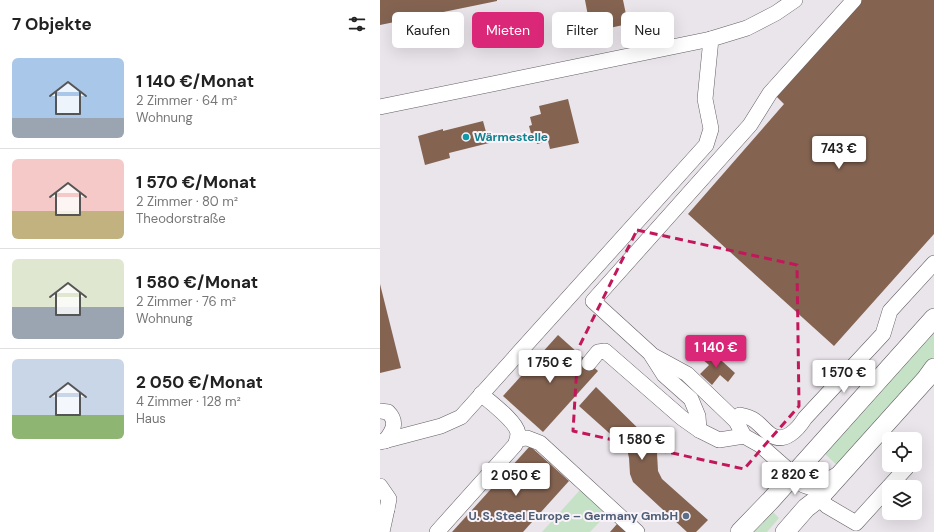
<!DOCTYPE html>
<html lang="de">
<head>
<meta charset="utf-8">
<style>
	:root { --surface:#fff; --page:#f2f2f2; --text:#222; --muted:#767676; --line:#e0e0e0; --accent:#db2777 }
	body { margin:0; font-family:"DM Sans",sans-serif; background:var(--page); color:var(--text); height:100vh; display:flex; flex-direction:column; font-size:15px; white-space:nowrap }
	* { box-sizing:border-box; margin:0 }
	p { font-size:13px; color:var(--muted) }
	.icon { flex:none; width:22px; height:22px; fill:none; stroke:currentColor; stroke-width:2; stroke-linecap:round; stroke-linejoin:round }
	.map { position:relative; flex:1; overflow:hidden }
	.side { display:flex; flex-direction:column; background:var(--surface); width:380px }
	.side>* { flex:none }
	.hud { position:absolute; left:12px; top:12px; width:380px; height:36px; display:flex; gap:8px }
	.tools { position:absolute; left:502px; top:432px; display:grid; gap:8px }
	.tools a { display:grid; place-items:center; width:40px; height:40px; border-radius:6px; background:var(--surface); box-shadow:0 4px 16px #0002; font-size:20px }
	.price { position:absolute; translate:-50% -34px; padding:0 9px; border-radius:4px; background:#fff; color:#222; font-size:13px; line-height:26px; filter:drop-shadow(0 1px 2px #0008) }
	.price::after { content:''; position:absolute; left:50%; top:24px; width:12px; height:9px; margin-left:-6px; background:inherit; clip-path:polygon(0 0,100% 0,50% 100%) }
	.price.selected { background:var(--accent); color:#fff }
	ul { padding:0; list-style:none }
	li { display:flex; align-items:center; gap:12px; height:100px; padding:0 12px }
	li+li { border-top:1px solid var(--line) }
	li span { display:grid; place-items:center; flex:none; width:112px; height:80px; border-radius:6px; color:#555 }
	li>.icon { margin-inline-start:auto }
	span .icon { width:48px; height:48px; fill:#fffc; stroke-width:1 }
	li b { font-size:17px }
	h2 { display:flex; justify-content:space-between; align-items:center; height:48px; padding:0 12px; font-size:17px }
	.pill { padding:0 14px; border-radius:6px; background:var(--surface); box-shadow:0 4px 16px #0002; font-size:14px; line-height:36px }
	.pill.selected { background:var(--accent); color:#fff }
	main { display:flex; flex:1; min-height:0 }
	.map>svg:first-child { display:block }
	.green { fill:#c5e2c6 }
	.building { fill:#846351 }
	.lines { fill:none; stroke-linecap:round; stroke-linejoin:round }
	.minor-casing { stroke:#635e63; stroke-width:16 }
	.major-casing { stroke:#635e63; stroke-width:20 }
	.minor { stroke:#fff; stroke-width:15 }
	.major { stroke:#fff; stroke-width:19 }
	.marked { fill:none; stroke:#c2185b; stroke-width:3; stroke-dasharray:8 5; stroke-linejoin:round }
	.culture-dot { fill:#0f9aa8; stroke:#f8f2f9; stroke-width:1.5 }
	.service-dot { fill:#5c6f8a; stroke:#f8f2f9; stroke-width:1.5 }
	.labels { text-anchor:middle; stroke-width:4; stroke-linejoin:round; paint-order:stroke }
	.culture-label { font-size:12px; font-weight:bold; fill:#0d838f; stroke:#f8f2f9; text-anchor:start }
	.service-label { font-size:12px; font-weight:bold; fill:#4e5e75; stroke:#f8f2f9; text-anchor:end }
</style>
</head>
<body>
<main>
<section class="side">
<h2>7 Objekte<svg class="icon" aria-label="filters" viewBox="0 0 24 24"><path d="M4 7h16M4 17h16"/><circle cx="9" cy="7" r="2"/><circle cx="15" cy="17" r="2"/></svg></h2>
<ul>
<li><span style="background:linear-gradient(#a9c7e8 75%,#9aa5b1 0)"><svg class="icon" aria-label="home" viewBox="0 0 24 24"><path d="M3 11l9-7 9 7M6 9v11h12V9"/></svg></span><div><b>1 140 €/Monat</b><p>2 Zimmer · 64 m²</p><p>Wohnung</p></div></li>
<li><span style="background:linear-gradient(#f6c9c9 65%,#c2b280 0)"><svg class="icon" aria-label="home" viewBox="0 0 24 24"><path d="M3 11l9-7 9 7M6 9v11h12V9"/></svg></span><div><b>1 570 €/Monat</b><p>2 Zimmer · 80 m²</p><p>Theodorstraße</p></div></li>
<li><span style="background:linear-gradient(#dfe7d0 60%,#9aa5b1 0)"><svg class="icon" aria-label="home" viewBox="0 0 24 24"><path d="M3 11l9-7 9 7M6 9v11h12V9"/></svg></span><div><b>1 580 €/Monat</b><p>2 Zimmer · 76 m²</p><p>Wohnung</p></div></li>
<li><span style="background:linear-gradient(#c9d6e8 70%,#8fb573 0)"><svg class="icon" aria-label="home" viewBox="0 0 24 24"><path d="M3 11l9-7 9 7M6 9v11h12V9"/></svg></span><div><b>2 050 €/Monat</b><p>4 Zimmer · 128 m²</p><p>Haus</p></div></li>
</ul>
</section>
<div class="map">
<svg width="554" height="532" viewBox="0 0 554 532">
	<rect width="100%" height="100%" fill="#eae5eb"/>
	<g class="green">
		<polygon points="554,326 554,357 459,467 445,454 503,390"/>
		<polygon points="200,490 227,514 210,532 162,532"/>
		<polygon points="389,508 399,518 387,532 367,532"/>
	</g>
	<g class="building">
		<polygon points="0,0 117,0 117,1 0,25"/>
		<polygon points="205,0 243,0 248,24 211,32"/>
		<polygon points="479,0 554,0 554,234 454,346 308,214 404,104 394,94"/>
		<polygon points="188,99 199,143 170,149 168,141 157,144 155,136 152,137 149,126 152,125 150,117 161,114 159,106"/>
		<polygon points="103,121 109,143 69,153 70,158 45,165 38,136 63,129 63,131"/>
		<polygon points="0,284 21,368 0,373"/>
		<polygon points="178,335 218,371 163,432 123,396"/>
		<polygon points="330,350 355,373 348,382 340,375 332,385 320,374 329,365 322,359"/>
		<polygon points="216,387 275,445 277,453 278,471 282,479 328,520 316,532 307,532 253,482 250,474 249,458 247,449 199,406"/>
		<polygon points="150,446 189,481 143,532 72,532"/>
		<polygon points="237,524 246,532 230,532"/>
	</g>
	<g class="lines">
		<defs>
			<g id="minor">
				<polyline points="0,107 331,39"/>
				<polyline points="272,355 307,374 356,421 364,436 380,445 414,475"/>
				<polyline points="209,363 218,352 225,351 302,418 319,430 339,440 364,436"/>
				<path d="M0,411l8,1c10,10 5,19 -3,29"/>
				<path d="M356,421l4,-6c5,1 10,2 14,5 6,4 11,11 17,15 14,9 27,-6 34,-17l78,-84 7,-23 44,-48"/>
				<polyline points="319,430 318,416 311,399 284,375 270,353 213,301 370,125 390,93 474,0"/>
				<polyline points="138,439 147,438 160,443 257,532"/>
				<polyline points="0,442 61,426 81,417 326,145 331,129 325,99 331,39 367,28 396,13 415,0"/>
				<polyline points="0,486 9,499 7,509 0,517"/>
				<polyline points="439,498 447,506 476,523 527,467"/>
				<polyline points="2,532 7,509"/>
				<path d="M57,532l78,-87c2,-4 3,-7 3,-12 -2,-12 -28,-31 -37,-39"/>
			</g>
			<g id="major">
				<path d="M414,475c3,3 8,8 12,9 11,4 22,-2 31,-7"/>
				<polyline points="360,532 391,500 554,318"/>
				<polyline points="405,532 426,508 439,498 546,379 554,368"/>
			</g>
		</defs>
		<use href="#minor" class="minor-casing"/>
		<use href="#major" class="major-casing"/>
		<use href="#minor" class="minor"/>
		<use href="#major" class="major"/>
	</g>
	<path class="marked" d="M257,230l160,35 2,141 -55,63 -171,-38 5,-82z"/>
	<circle class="culture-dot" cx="86" cy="137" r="4"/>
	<circle class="service-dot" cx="306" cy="516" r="4"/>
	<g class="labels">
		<g class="culture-label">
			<text x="94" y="141">Wärmestelle</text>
		</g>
		<g class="service-label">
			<text x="298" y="520">U. S. Steel Europe – Germany GmbH</text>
		</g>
	</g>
</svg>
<div class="tools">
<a><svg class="icon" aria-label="locate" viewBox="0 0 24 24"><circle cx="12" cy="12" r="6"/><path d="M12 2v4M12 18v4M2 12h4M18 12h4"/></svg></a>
<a><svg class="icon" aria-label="layers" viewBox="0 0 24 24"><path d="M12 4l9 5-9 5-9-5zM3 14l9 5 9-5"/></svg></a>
</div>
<b class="price" style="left:459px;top:170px">743 €</b>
<b class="price selected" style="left:336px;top:369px">1 140 €</b>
<b class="price" style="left:170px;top:384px">1 750 €</b>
<b class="price" style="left:464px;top:394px">1 570 €</b>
<b class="price" style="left:262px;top:461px">1 580 €</b>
<b class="price" style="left:415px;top:496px">2 820 €</b>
<b class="price" style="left:136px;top:497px">2 050 €</b>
<div class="hud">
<a class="pill">Kaufen</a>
<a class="pill selected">Mieten</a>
<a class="pill">Filter</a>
<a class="pill">Neu</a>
</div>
</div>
</main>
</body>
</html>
